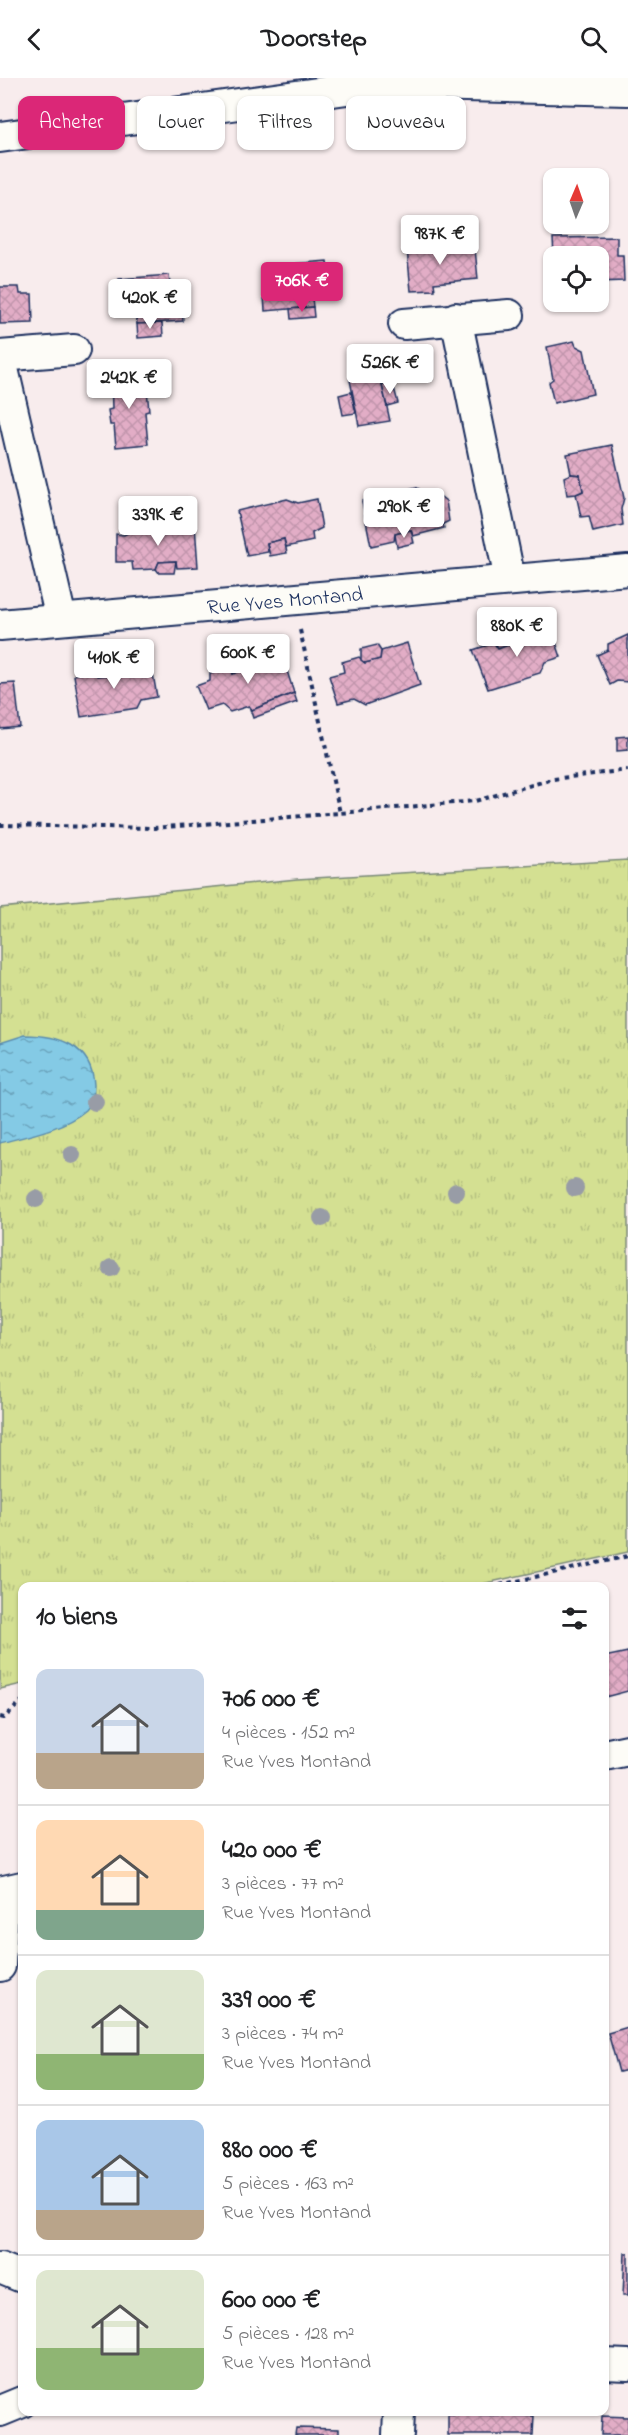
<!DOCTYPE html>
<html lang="fr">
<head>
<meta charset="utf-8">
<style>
	:root { --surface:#fff; --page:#f6f6f6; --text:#202124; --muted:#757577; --line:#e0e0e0; --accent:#db2777 }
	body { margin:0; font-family:"Indie Flower",sans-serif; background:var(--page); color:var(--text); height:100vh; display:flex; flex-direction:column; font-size:22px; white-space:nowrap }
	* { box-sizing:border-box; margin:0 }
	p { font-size:20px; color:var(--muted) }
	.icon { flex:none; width:33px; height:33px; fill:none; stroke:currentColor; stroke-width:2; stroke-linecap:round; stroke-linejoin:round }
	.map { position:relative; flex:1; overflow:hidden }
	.panel { position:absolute; left:18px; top:1504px; width:591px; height:834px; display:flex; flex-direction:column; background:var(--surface); border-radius:12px; box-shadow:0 2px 4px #0004 }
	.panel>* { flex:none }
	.guide { position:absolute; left:18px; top:18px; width:592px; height:54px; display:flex; gap:12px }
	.needle { width:39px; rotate:2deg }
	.fabs { position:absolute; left:543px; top:90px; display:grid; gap:12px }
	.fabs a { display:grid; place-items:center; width:66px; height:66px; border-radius:12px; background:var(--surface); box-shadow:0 2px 4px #0004; font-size:30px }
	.price { position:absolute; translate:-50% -51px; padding:0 14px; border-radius:6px; background:#fff; color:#222; font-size:20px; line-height:39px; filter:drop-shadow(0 2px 3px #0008) }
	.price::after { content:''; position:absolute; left:50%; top:36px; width:18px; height:14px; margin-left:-9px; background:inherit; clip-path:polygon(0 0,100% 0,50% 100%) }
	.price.on { background:var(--accent); color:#fff }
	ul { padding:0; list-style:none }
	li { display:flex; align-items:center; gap:18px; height:150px; padding:0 18px }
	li+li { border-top:2px solid var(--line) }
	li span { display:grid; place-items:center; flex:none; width:168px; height:120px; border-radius:12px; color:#555 }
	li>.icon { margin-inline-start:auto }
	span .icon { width:72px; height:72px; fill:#fffc; stroke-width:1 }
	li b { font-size:26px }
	h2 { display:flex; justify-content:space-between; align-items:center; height:72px; padding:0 18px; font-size:26px }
	.pill { padding:0 21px; border-radius:12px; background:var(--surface); box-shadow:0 2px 4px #0004; font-size:21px; line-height:54px }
	.pill.on { background:var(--accent); color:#fff }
	header { display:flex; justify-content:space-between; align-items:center; height:78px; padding:0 18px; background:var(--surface); font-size:27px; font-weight:700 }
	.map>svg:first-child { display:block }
	.grass { fill:url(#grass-tufts); stroke:#788878; stroke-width:1.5 }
	.water { fill:url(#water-ripples); stroke:#5a8caf; stroke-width:1.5 }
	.building { fill:url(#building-cross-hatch); stroke:#1b2f5e; stroke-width:1.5 }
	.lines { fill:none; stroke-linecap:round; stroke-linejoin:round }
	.street-casing { stroke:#1b2f5e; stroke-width:34 }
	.path { stroke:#1b2f5e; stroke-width:4; stroke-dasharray:4.5 4.5; stroke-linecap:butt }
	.street { stroke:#fdfcf7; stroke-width:30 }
	.tree { fill:#989ca6 }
	.labels { text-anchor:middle; stroke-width:5; stroke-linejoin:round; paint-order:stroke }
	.street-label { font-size:21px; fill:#1b2f5e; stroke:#fdfcf7 }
</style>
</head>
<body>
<header><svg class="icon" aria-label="back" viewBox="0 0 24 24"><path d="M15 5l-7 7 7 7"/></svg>Doorstep<svg class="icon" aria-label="search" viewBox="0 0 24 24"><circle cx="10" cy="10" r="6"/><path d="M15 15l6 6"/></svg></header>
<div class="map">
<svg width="628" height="2357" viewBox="0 0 628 2357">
	<defs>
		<pattern id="grass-tufts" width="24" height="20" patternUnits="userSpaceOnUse" patternTransform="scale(1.5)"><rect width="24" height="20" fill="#d4e092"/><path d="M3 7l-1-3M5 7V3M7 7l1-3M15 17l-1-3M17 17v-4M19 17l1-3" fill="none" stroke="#b5c080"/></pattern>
		<pattern id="water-ripples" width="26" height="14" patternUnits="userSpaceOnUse" patternTransform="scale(1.5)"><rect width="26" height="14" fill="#84cae5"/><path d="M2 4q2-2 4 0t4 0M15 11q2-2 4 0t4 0" fill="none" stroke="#6ba4bd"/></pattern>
		<pattern id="building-cross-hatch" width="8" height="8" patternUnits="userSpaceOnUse" patternTransform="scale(1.5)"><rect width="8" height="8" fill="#e2adc6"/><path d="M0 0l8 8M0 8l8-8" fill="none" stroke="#c195ac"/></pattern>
	</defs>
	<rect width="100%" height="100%" fill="#f8eced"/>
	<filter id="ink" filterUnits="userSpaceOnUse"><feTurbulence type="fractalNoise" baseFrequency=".0167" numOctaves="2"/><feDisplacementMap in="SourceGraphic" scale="12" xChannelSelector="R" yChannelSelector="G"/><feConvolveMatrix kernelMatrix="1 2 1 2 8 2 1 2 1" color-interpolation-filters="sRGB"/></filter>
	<g filter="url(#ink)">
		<polygon class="grass" points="628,782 628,1474 468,1509 22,1509 22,1606 0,1611 0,830 297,801"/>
		<path class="water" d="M25,957c33,0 67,10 69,50 0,8 -2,19 -8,25 -22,19 -59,26 -86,33v-100z"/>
		<g class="building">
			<polygon points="617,159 617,177 623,177 624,203 598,204 598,178 554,178 553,160"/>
			<polygon points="461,167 461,173 475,171 478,201 434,205 435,212 411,213 407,171"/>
			<polygon points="327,183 329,202 310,203 313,229 265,233 263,202 269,201 268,188"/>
			<polygon points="169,197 171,216 181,214 183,243 137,246 135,220 120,221 119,201"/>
			<rect x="598" y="204" width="4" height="13"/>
			<polygon points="0,209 19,209 20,216 32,216 33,245 0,246"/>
			<polygon points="313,229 314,239 291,241 290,231"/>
			<polygon points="162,245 163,258 138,260 137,246"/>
			<polygon points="574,263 576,268 584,272 593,316 554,325 549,304 553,301 547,269"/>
			<polygon points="376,279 390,343 359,348 350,302 354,299 351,284"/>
			<polygon points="141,295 143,312 147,311 149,333 145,334 148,366 116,369 114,347 110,347 108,332 112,331 111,298"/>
			<polygon points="393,306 398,325 387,328 382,307"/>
			<polygon points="351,314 356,335 343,337 339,317"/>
			<polygon points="612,367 624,420 621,431 623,447 593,454 589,438 581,439 576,416 583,413 580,397 571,396 567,376"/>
			<polygon points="571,396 580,397 583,413 576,416 567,417 564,399"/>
			<polygon points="416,409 428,417 437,416 446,423 449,443 443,446 444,450 413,458 411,452 395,456 394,463 371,468 362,423"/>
			<polygon points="287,421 298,425 317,421 322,450 312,455 313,463 286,469 284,461 267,465 268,474 247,478 237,433"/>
			<polygon points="195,447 198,489 177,490 176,483 159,484 156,491 133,492 132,484 116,484 116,456 124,457 139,449"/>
			<polygon points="411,452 414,465 397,469 395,456"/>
			<polygon points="284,461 287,475 270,478 267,465"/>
			<polygon points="176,483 174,495 159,495 156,491 159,484"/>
			<polygon points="506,552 511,566 498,571 493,556"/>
			<polygon points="536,552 539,557 552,553 561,579 545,584 540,595 488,611 473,572 494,565 498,571 511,566 509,560"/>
			<polygon points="628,557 628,604 617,603 610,607 597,577 608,572 608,566"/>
			<polygon points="407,565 420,607 365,627 354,621 338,625 329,598 344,594 342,584 359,579 365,585 380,581 381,573"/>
			<polygon points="377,567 381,573 380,581 365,585 361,582 361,571"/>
			<polygon points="281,574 294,615 252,632 249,628 230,634 222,627 206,632 196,608 210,603 210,596 231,589 233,596 248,590 249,584"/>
			<polygon points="245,576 248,590 233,596 229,581"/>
			<polygon points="107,585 110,597 97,598 94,588"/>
			<polygon points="136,586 137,591 152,590 157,619 141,622 137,630 81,639 74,597 94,593 97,598 110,597 110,591"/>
			<polygon points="15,605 20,649 0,651 0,606"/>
			<polygon points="294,615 297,624 253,640 249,628 252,632"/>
			<polygon points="628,658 628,672 617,673 617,659"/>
			<polygon points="628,1574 628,1613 605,1619 604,1579"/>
			<polygon points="628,1949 628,1992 619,1994 608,1955"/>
			<polygon points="625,2175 628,2175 628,2217 623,2217"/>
			<polygon points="448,2336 534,2338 533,2357 448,2357"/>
			<polygon points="602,2338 628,2339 628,2357 601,2357"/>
			<polygon points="296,2350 339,2351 339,2357 295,2357"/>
		</g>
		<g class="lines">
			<defs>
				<g id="street">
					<polyline points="0,59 383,6 628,12"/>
					<polyline points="456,240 510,502"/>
					<polyline points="404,246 509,237"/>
					<polyline points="0,278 61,541"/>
					<polyline points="0,278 74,272"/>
					<path id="s1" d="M0,547l628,-55"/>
					<polyline points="604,1677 628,1672"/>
					<polyline points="0,1888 4,1813 22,1809"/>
					<polyline points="0,2190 22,2199"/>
					<polyline points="604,2286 628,2287"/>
					<polyline points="0,2333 22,2324"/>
					<polyline points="398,2357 399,2334"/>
				</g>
			</defs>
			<use href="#street" class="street-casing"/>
			<g class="path">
				<polyline points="300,552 340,735"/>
				<polyline points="0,747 153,750 340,735 475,723 553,701 628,692"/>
				<polyline points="491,1509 628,1478"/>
				<polyline points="0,1639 4,1640 22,1623"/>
			</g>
			<use href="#street" class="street"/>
		</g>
		<g class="tree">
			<circle cx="95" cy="1024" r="9"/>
			<circle cx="72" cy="1077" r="9"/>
			<circle cx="575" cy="1110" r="9"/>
			<circle cx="456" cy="1114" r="9"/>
			<circle cx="36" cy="1121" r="9"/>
			<circle cx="322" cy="1140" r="9"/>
			<circle cx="111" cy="1190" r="9"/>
		</g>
	</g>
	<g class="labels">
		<g class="street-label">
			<text dy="7" stroke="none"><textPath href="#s1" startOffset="286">Rue Yves Montand</textPath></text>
		</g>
	</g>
</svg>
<div class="fabs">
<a><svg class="needle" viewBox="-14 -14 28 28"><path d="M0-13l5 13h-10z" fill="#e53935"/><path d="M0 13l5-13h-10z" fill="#757577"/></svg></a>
<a><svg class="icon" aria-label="locate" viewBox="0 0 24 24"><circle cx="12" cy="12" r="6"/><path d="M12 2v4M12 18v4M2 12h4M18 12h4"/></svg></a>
</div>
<b class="price" style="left:440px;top:188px">987K €</b>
<b class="price on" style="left:302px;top:235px">706K €</b>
<b class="price" style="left:150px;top:252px">420K €</b>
<b class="price" style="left:390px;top:317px">526K €</b>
<b class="price" style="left:129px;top:332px">242K €</b>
<b class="price" style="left:404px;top:461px">290K €</b>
<b class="price" style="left:158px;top:469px">339K €</b>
<b class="price" style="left:517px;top:580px">880K €</b>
<b class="price" style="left:248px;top:607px">600K €</b>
<b class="price" style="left:114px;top:612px">410K €</b>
<div class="guide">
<a class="pill on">Acheter</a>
<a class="pill">Louer</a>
<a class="pill">Filtres</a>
<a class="pill">Nouveau</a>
</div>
<section class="panel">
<h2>10 biens<svg class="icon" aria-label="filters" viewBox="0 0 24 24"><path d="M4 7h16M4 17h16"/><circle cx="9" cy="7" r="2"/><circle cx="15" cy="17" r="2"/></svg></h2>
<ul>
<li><span style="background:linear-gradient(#c9d6e8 70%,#b9a48a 0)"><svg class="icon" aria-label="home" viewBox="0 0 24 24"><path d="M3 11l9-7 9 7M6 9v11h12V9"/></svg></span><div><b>706 000 €</b><p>4 pièces · 152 m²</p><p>Rue Yves Montand</p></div></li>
<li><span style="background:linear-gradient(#ffd9b3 75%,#7fa58c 0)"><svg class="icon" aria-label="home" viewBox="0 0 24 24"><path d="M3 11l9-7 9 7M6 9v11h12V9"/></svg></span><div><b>420 000 €</b><p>3 pièces · 77 m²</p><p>Rue Yves Montand</p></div></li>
<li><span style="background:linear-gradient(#dfe7d0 70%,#8fb573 0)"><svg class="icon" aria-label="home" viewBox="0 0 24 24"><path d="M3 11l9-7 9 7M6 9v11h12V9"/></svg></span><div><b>339 000 €</b><p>3 pièces · 74 m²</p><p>Rue Yves Montand</p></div></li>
<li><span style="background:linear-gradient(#a9c7e8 75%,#b9a48a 0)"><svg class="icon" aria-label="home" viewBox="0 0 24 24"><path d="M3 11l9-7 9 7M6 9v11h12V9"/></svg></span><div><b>880 000 €</b><p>5 pièces · 163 m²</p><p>Rue Yves Montand</p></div></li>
<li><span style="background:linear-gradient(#dfe7d0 65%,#8fb573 0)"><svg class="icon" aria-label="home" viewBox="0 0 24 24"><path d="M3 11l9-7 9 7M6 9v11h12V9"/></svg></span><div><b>600 000 €</b><p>5 pièces · 128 m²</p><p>Rue Yves Montand</p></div></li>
</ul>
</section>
</div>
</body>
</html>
